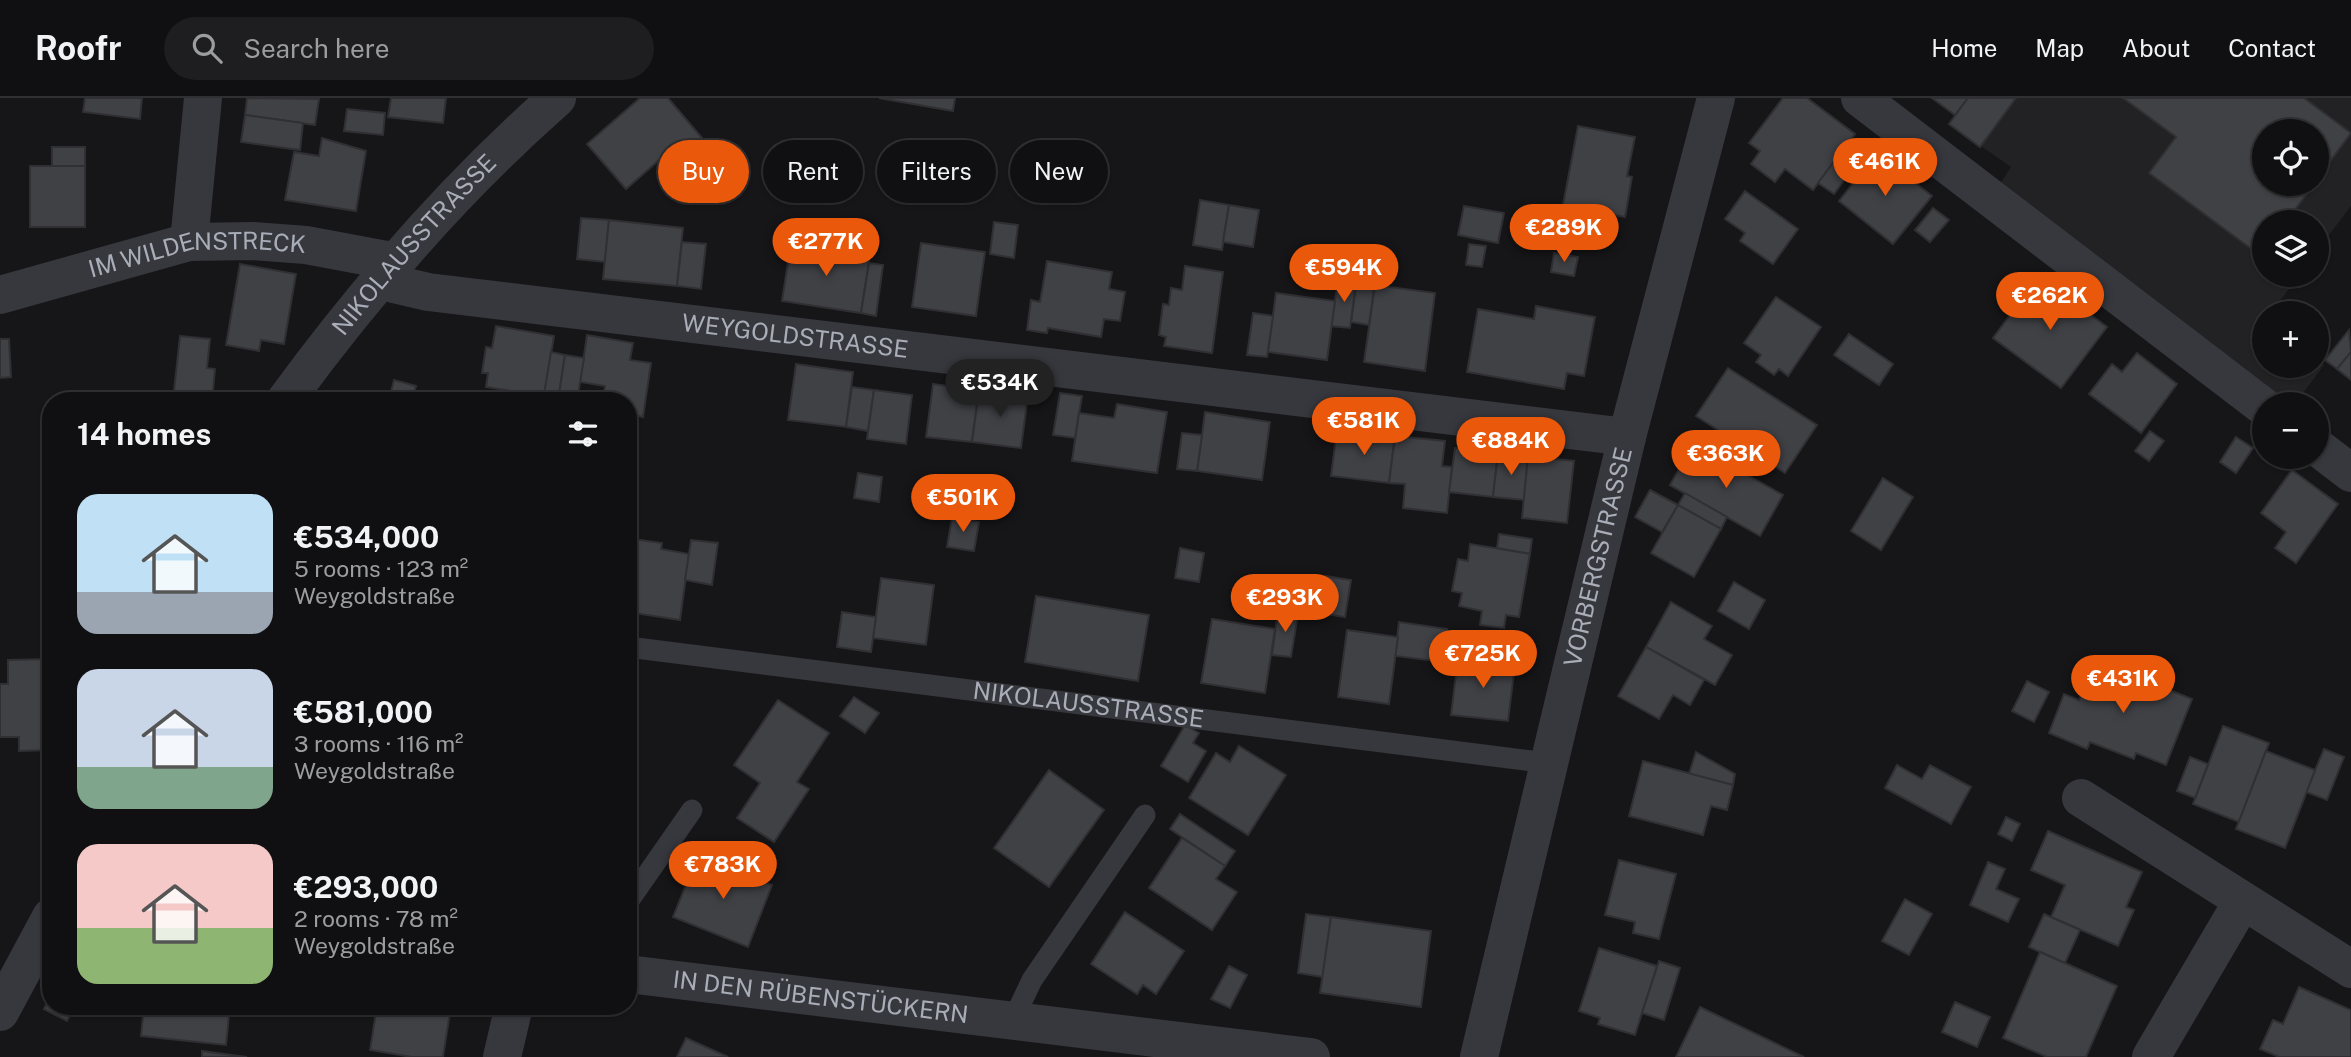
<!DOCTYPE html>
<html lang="en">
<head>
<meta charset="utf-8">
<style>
	:root { --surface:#101012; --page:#1e1e20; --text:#f1f3f6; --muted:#9c9d9f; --line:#303032; --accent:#ea580c }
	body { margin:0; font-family:"Public Sans",sans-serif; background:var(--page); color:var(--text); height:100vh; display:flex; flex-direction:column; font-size:26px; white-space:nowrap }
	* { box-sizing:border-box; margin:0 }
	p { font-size:23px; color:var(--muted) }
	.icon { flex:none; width:38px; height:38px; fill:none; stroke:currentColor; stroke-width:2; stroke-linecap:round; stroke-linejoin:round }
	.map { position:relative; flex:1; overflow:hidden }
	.details { position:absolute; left:42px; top:294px; width:595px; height:623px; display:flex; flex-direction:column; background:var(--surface); border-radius:28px; box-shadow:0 2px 5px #0004,0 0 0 2px var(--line) }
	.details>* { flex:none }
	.hud { position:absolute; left:658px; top:42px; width:665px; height:63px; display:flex; gap:14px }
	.controls { position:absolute; left:2252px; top:21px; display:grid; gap:14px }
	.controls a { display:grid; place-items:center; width:77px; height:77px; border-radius:50%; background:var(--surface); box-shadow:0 2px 5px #0004,0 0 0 2px var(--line); font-size:35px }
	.price { position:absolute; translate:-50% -60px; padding:0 16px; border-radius:24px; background:var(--accent); color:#fff; font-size:23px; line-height:46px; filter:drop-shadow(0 2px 4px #0008) }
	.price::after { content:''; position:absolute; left:50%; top:42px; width:21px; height:16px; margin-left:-10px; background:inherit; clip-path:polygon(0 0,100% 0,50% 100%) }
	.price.current { background:#222; color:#fff }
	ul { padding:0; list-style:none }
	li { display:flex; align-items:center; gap:21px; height:175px; padding:0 35px }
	li span { display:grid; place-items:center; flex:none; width:196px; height:140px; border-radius:21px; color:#555 }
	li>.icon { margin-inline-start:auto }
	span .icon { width:84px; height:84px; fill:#fffc; stroke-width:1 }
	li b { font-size:30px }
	h2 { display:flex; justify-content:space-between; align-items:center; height:84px; padding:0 35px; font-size:30px }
	.pill { padding:0 24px; border-radius:32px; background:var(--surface); box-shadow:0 2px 5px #0004,0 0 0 2px var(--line); font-size:24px; line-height:63px }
	.pill.current { background:var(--accent); color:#fff }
	header { display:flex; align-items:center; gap:42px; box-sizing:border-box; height:98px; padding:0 35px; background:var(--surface); border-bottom:2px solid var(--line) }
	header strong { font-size:33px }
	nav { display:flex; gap:38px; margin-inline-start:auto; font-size:24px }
	.search { width:490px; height:63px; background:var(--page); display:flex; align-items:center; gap:18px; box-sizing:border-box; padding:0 24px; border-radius:38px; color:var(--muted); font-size:26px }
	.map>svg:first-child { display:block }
	.built { fill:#222225; fill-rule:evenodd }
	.building { fill:#404145; stroke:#303034; stroke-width:2 }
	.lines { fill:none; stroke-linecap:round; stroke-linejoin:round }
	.service { stroke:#37383d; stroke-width:21 }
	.minor { stroke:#37383d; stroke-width:38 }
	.labels { text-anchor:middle; stroke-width:5; stroke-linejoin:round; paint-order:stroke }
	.street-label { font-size:24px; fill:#a8adb8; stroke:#111113 }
</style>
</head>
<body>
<header>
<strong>Roofr</strong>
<div class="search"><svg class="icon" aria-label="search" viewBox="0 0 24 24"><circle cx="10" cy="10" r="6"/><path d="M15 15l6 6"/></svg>Search here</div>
<nav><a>Home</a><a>Map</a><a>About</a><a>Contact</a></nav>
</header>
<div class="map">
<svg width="2351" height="959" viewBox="0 0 2351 959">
	<rect width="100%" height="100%" fill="#161618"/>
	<path class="built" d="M1968,0h383v108l-34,45v-29h-53v53h35l-28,38h-7v53h53v-7l7,6 -29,39h-9l-286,-220 11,-17 -62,-43zM2264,33h53v53h-53z"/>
	<g class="building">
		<polygon points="85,0 142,0 140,21 83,14"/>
		<polygon points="247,0 319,1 315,27 245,17"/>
		<polygon points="391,0 446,0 443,25 388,19"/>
		<polygon points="640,0 668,0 702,40 673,64 666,56 626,91 587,46"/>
		<polygon points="879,0 955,0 953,13"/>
		<polygon points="1783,0 1807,0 1855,36 1813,92 1785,71 1775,84 1751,66 1760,53 1749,45"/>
		<polygon points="1932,0 1968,0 1955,17"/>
		<polygon points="1968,0 2016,0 1980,49 1949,26"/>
		<polygon points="2123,0 2304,0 2351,35 2317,81 2317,33 2264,33 2264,86 2314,86 2286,124 2264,124 2264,153 2261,158 2149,75 2176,39"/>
		<polygon points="347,11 385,15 383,37 344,33"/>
		<polygon points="245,17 303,25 300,52 241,44"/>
		<polygon points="1578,28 1635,39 1627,78 1632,79 1625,119 1563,107"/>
		<polygon points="322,40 366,53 356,113 285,102 294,54 319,58"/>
		<rect x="52" y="49" width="33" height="19"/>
		<polygon points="1844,50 1859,62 1834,96 1818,85"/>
		<polygon points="1877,55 1932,98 1893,146 1839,103"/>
		<rect x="30" y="68" width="55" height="61"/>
		<polygon points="1745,93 1798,131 1773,166 1740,143 1745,135 1725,121"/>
		<polygon points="1200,102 1229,107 1222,152 1193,147"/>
		<polygon points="1229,107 1259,112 1253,149 1223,144"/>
		<polygon points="1464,108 1504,115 1498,145 1458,137"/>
		<polygon points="1933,110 1949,122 1930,144 1915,132"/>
		<polygon points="581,120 609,122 605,164 577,161"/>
		<polygon points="609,122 683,130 677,188 603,181"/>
		<polygon points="994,124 1018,127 1014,160 990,156"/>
		<polygon points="682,144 706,146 701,191 677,188"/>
		<polygon points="791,145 870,157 861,215 782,203"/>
		<polygon points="921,145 985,154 976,218 912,209"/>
		<polygon points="1469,146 1486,148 1482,169 1466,167"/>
		<polygon points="1554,155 1578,159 1574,178 1551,174"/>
		<polygon points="1360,159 1378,162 1369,227 1351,224"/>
		<polygon points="1047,163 1112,174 1109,191 1125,194 1120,223 1104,221 1101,239 1048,230 1047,235 1027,232 1031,202 1040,204"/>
		<polygon points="869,165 883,167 876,218 861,215"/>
		<polygon points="240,166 296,176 284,246 261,242 259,253 226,247"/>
		<polygon points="1185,168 1223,174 1212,255 1164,248 1166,239 1159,237 1163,206 1169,207 1171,190 1182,192"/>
		<polygon points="2039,178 2107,229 2061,290 1993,240"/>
		<polygon points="1338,182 1356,185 1350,230 1331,228"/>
		<polygon points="1375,187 1435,195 1425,273 1364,264"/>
		<polygon points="1276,195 1335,203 1327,262 1268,254"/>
		<polygon points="1776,199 1821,229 1788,278 1779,271 1774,277 1756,264 1761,257 1744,245"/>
		<polygon points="1536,208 1595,219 1584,278 1567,275 1564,291 1467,274 1478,211 1534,221"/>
		<polygon points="1253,215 1273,218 1267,259 1247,257"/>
		<polygon points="496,228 554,238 544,298 486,289 488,275 482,275 486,249 492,250"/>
		<polygon points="2349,232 2351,254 2337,271 2325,262"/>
		<polygon points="1849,236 1893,266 1879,287 1834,257"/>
		<polygon points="587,237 633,245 630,262 651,265 643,319 628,316 628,303 603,303 605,288 580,284"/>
		<polygon points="180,238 210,241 207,270 215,271 212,303 173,302"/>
		<polygon points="0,241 9,241 11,279 0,280"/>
		<polygon points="551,254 565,257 558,303 543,303"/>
		<polygon points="2351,254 2351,282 2337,271"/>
		<polygon points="2137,255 2177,286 2141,335 2089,296 2112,266 2122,274"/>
		<polygon points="565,257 584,260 577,303 558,303"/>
		<polygon points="796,266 853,274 846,329 788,322"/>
		<polygon points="1728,270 1817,327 1785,375 1696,318"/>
		<polygon points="394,282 416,288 412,303 389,301"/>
		<polygon points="933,286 979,292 972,344 926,339"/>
		<polygon points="852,289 874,292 868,333 846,329"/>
		<polygon points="874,292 912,297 906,346 867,341"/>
		<polygon points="979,292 1028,297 1021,350 972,344"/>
		<polygon points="1060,295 1082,298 1075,340 1053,337"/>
		<polygon points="1117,306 1167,314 1157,375 1072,363 1079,315 1114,320"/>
		<polygon points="1205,314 1270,324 1262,382 1197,373"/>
		<polygon points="1350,333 1395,338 1389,385 1331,378 1336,340 1350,342"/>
		<polygon points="2150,333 2164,343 2149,363 2135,353"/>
		<polygon points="1182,335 1202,337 1197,373 1177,371"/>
		<polygon points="1395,338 1445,343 1442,368 1452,369 1447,415 1403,410 1405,386 1389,385"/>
		<polygon points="2236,339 2253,350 2236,375 2220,364"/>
		<polygon points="1693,346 1783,397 1760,438 1670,387"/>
		<polygon points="1455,350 1498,355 1493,399 1449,394"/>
		<polygon points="1498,355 1528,358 1524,402 1493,399"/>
		<polygon points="1528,358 1574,363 1567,425 1522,420"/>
		<polygon points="2292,372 2338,406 2296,465 2275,450 2286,434 2261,415"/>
		<polygon points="858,375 882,379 879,404 854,400"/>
		<polygon points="1883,380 1913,399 1881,452 1851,433"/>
		<polygon points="1650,392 1678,407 1662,434 1635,419"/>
		<polygon points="1685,395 1727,419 1721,431 1678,407"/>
		<polygon points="1678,407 1721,431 1694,479 1651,455"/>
		<polygon points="952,420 979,424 974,453 947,449"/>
		<polygon points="1499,436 1532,441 1530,456 1497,450"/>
		<polygon points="633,441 662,445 661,451 689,456 680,522 628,514 628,469"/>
		<polygon points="691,442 718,445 712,487 685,482"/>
		<polygon points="1470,446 1530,456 1519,519 1506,517 1504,530 1480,527 1482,513 1459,508 1462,495 1452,493 1458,461 1468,463"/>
		<polygon points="1180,450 1204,455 1199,484 1175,480"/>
		<polygon points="1326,478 1351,482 1345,519 1320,515"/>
		<polygon points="881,480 934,487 926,547 873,540"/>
		<polygon points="1279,481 1294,484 1290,508 1274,505"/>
		<polygon points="1734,484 1765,502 1749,531 1718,513"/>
		<polygon points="1036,498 1149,517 1138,583 1025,564"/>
		<polygon points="1671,504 1712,528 1704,541 1732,557 1715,587 1646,549"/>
		<polygon points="1278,513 1298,516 1291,559 1272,557"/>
		<polygon points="842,514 876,519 871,554 837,549"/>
		<polygon points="1212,521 1275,531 1265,595 1201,585"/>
		<polygon points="1399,524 1447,531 1443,564 1395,558"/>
		<polygon points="1347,532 1398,539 1389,606 1338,599"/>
		<polygon points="1646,549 1704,582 1690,607 1673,597 1659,621 1618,598"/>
		<polygon points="1458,560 1515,566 1508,623 1451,617"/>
		<polygon points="51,561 51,652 19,653 19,639 0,639 0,586 8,586 8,562"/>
		<polygon points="2095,562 2192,601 2166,667 2136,655 2134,661 2090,644 2087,651 2049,635 2064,596 2079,602"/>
		<polygon points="2027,583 2049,594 2034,624 2012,613"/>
		<polygon points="854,599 879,615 865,635 840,618"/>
		<polygon points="778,602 829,635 797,684 809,691 774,744 737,720 760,685 734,667"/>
		<polygon points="1185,627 1199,635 1193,645 1206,653 1188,684 1161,668"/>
		<polygon points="2223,628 2269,645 2239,724 2193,706"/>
		<polygon points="1239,648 1286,677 1248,737 1189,700 1216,655 1230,664"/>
		<polygon points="2324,651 2344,659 2327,702 2306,694"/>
		<polygon points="2266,653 2315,672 2285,750 2236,731"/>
		<polygon points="1696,654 1735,676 1733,687 1689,676"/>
		<polygon points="2190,659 2208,666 2195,700 2177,693"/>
		<polygon points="1643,663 1733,687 1727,712 1711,708 1703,737 1629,718"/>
		<polygon points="1897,667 1922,681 1930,667 1971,689 1951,726 1885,690"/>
		<polygon points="1049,672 1104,712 1049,789 994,750"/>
		<polygon points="1180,716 1235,753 1225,768 1170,731"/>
		<polygon points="2006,719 2020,726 2012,743 1998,736"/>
		<polygon points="2048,733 2142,774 2126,809 2134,812 2118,848 2051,819 2065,787 2031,772"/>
		<polygon points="1182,740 1225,768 1216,781 1237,794 1212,832 1149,790"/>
		<polygon points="698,757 772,787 748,849 673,819"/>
		<polygon points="1619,762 1676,776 1659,841 1633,835 1635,824 1605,817"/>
		<polygon points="1988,764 2005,771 1996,791 2019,801 2008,824 1970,807"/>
		<polygon points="1905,801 1932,816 1909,857 1882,843"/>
		<polygon points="1125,814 1184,853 1156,896 1143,887 1137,896 1091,866"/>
		<polygon points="1306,816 1331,819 1323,879 1298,875"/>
		<polygon points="2044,816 2080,832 2065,865 2029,849"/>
		<polygon points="1331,819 1431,833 1421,909 1320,895"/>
		<polygon points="1599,850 1657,868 1635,937 1598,926 1600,920 1579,913"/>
		<polygon points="2040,854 2117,888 2086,959 2047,959 2003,940"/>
		<polygon points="1659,863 1680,870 1664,922 1642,915"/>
		<polygon points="1229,868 1247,877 1230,910 1211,901"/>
		<polygon points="2299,889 2351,912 2351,959 2279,959 2260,951 2273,922 2283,926"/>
		<polygon points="51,897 51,908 74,908 67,923 44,911"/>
		<polygon points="1955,904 1990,919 1977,949 1942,934"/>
		<polygon points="144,908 230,908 226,947 141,938"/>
		<polygon points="377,908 451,908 443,959 412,959 370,952"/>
		<polygon points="1700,909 1804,959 1676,959"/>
		<polygon points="686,940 728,959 677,959"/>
		<polygon points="202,953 247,959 202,959"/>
	</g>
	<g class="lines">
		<g class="service">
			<path id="s1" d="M628,549l920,116"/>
			<polyline points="628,804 692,712"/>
			<polyline points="1012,924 1032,882 1145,717"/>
		</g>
		<g class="minor">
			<polyline points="1860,0 2264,309"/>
			<polyline points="189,144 203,0"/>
			<path id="s2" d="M381,183l47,11 1199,145"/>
			<path id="s3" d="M0,197l189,-53 64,-1 53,4 91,17"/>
			<path id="s4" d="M285,303c79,-108 171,-214 272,-303"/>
			<polyline points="2317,349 2351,375"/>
			<polyline points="2081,700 2351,871"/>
			<path id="s5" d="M628,876l683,83"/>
			<polyline points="0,914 51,819"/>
			<polyline points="502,959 514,908"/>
			<path id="s6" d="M1479,959l148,-620 89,-339"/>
			<polyline points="2151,959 2242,804"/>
		</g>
	</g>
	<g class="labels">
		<g class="street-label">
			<text dy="8" stroke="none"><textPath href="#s4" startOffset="203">NIKOLAUSSTRASSE</textPath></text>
			<text dy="8" stroke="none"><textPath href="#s3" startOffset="203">IM WILDENSTRECK</textPath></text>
			<text dy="8" stroke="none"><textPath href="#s2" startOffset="418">WEYGOLDSTRASSE</textPath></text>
			<text dy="8" stroke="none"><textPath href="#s6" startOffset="514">VORBERGSTRASSE</textPath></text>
			<text dy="8" stroke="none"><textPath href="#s1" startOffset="464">NIKOLAUSSTRASSE</textPath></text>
			<text dy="8" stroke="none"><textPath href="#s5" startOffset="194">IN DEN RÜBENSTÜCKERN</textPath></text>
		</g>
	</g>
</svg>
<div class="controls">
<a><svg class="icon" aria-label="locate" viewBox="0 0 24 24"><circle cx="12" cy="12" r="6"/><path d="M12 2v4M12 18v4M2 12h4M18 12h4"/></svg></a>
<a><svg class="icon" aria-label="layers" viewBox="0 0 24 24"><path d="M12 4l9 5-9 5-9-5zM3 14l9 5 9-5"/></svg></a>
<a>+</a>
<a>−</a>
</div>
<b class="price" style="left:1885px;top:100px">€461K</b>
<b class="price" style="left:1564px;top:166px">€289K</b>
<b class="price" style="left:826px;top:180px">€277K</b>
<b class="price" style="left:1344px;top:206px">€594K</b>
<b class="price" style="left:2050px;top:234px">€262K</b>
<b class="price current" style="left:1000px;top:321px">€534K</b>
<b class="price" style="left:1364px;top:359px">€581K</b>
<b class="price" style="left:1511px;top:379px">€884K</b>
<b class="price" style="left:1726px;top:392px">€363K</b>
<b class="price" style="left:963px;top:436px">€501K</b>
<b class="price" style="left:1285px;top:536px">€293K</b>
<b class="price" style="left:1483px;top:592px">€725K</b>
<b class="price" style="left:2123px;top:617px">€431K</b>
<b class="price" style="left:723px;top:803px">€783K</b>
<div class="hud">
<a class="pill current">Buy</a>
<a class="pill">Rent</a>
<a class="pill">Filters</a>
<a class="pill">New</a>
</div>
<section class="details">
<h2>14 homes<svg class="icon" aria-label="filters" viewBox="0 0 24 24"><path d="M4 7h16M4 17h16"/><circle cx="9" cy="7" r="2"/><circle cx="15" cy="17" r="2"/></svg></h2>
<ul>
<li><span style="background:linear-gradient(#bfe0f5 70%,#9aa5b1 0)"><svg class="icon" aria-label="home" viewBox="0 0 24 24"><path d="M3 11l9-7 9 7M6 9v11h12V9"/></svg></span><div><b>€534,000</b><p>5 rooms · 123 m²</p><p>Weygoldstraße</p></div></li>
<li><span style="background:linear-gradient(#c9d6e8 70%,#7fa58c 0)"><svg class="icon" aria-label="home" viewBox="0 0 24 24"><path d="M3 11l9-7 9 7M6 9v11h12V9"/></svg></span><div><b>€581,000</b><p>3 rooms · 116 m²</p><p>Weygoldstraße</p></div></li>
<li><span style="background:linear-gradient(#f6c9c9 60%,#8fb573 0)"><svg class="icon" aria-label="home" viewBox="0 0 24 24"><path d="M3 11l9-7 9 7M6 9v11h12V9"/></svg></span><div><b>€293,000</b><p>2 rooms · 78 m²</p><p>Weygoldstraße</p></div></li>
</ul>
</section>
</div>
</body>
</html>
